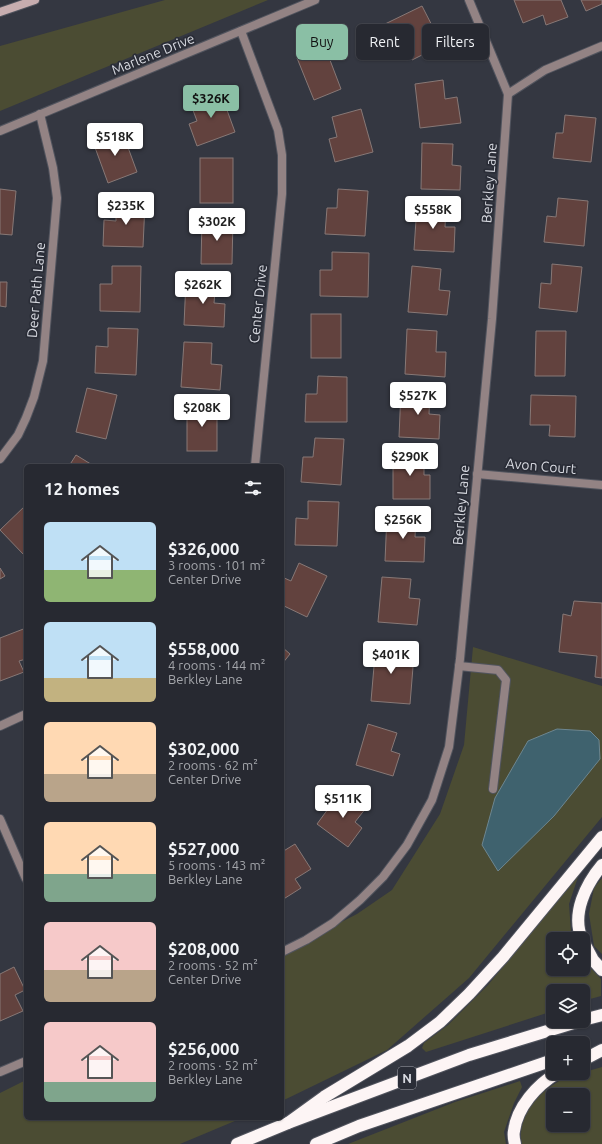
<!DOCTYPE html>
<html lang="en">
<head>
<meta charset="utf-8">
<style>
	:root { --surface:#272931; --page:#2f3139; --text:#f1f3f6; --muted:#a4a6ab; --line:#43454d; --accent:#8abfa5 }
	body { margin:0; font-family:Ubuntu,sans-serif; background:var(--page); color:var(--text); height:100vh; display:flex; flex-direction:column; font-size:15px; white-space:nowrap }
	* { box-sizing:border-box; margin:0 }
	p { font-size:13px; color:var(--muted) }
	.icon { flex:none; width:22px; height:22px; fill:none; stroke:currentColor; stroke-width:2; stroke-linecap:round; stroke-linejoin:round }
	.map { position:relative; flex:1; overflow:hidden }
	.drawer { position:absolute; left:24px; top:464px; width:260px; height:656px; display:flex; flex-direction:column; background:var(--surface); border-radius:6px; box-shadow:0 1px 3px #0004,0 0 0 1px var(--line) }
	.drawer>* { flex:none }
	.guide { position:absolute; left:296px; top:24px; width:246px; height:36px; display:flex; gap:8px }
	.tools { position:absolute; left:546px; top:932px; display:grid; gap:8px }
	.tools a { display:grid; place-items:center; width:44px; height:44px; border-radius:6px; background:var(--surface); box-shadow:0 1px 3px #0004,0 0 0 1px var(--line); font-size:20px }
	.price { position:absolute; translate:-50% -34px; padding:0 9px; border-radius:4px; background:#fff; color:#222; font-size:13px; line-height:26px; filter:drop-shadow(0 1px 2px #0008) }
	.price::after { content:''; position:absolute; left:50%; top:24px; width:12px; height:9px; margin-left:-6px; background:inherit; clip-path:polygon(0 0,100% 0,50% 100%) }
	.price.current { background:var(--accent); color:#111 }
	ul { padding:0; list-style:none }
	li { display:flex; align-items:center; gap:12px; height:100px; padding:0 20px }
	li span { display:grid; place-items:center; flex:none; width:112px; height:80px; border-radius:6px; color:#555 }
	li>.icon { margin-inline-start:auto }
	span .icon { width:48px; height:48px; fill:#fffc; stroke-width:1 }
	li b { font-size:17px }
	h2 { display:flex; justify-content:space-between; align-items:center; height:48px; padding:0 20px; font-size:17px }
	.chip { padding:0 14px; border-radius:6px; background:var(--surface); box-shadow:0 1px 3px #0004,0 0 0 1px var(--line); font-size:14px; line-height:36px }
	.chip.current { background:var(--accent); color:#111 }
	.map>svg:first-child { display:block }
	.green { fill:#4b4c33; fill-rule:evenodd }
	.water { fill:#3f626e; stroke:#6d8690 }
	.building { fill:#62423e; stroke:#877876 }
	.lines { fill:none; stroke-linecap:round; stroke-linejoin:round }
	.service-casing { stroke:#51545e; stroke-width:10 }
	.minor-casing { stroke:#51545e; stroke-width:10 }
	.secondary-casing { stroke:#51545e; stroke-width:10 }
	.motorway-casing { stroke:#51545e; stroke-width:14 }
	.service { stroke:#938384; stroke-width:8 }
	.minor { stroke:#938384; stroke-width:8 }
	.secondary { stroke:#c7adaf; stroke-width:8 }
	.motorway { stroke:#fdf5f5; stroke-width:12 }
	.labels { text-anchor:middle; stroke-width:3.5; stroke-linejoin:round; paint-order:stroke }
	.shield { fill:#2a2d37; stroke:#a3a5ad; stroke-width:1 }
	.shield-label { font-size:13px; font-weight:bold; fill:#d7d9e0 }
	.street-label { font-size:14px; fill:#d7d9e0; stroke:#2a2d37 }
</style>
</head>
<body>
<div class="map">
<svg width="602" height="1144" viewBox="0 0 602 1144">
	<rect width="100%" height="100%" fill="#343741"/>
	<g class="green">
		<polygon points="165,0 268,0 0,111 0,46"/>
		<polygon points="473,647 602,686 602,817 469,978 387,1050 282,1101 282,952 357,914 392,890 440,814 464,745"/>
		<polygon points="579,874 569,904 571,932 574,939 553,939 553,969 583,969 583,960 601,979 601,996 583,1001 583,991 553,991 553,1011 426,1052 422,1048 424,1043 448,1025 488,985"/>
		<polygon points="602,878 602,954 594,946 589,914 594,888"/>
		<path d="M602,1067v77h-80c-6,-26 16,-52 39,-64 11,-6 28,-9 41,-13zM553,1095h30v30h-30z"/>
		<polygon points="26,1080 26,1118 242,1118 180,1144 0,1144 0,1093"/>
		<polygon points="520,1081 522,1087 514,1103 504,1132 506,1144 348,1144 455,1102"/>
	</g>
	<polygon class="water" points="557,729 590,731 599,740 600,759 554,816 498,871 482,845 495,798 528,741"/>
	<g class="building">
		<polygon points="514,0 561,0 568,17 546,25 543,15 523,23"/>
		<polygon points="581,0 602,0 602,4 586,11"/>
		<polygon points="422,6 442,45 412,60 405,47 398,50 385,24"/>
		<polygon points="325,47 341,89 314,100 297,58"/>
		<polygon points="443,80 445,99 457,97 461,123 420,128 415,84"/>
		<polygon points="220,91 235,132 197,146 189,124 197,121 190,102"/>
		<polygon points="361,109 373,152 335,162 329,139 337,137 332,117"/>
		<polygon points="565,115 596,118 591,162 553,158 556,133 563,133"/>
		<polygon points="122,131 137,172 108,183 93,142"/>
		<polygon points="422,143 453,144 452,165 461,166 460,190 421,189"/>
		<rect x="200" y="158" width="33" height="45"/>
		<polygon points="0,189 16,191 12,235 0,234"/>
		<polygon points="338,189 368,191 365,236 325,234 327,208 337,208"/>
		<polygon points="558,198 588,201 584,246 544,242 547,216 556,217"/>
		<polygon points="116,202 145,203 143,247 103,246 104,220 116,221"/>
		<polygon points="417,205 446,207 445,227 455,227 454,252 414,250"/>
		<polygon points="202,219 233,219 232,264 201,264"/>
		<polygon points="332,252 369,253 368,297 320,296 320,270 332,270"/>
		<polygon points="552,264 582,267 577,312 539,308 541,283 551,284"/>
		<polygon points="112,266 141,266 140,312 100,311 100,284 112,284"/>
		<polygon points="412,266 441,269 439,290 450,291 447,315 408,312"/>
		<polygon points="186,280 216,281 214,303 225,304 224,327 184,325"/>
		<polygon points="0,282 7,282 6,307 0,306"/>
		<rect x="311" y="314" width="30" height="44"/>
		<polygon points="108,328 138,329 136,375 95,373 96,346 108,347"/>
		<polygon points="407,329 437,331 436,352 446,352 445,377 405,374"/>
		<polygon points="536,331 566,331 565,376 535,376"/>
		<polygon points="184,342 212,343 211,364 222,365 220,390 181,387"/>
		<polygon points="318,376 347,377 347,422 305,422 306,394 317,394"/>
		<polygon points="87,388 117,395 106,439 76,432"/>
		<polygon points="401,390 430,392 429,414 440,415 439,439 399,437"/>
		<polygon points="531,395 576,396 575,437 549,436 550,425 530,425"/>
		<rect x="187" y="406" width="30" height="45"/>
		<polygon points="315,438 344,439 341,485 301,482 303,457 313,457"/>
		<polygon points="393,454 424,454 424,475 430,475 430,499 393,499"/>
		<polygon points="76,455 94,466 69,466"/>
		<polygon points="308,501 339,502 337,546 295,545 296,518 308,519"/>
		<polygon points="26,505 26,553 24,555 0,530"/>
		<polygon points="387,515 416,516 415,537 425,537 424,562 385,561"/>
		<polygon points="299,563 327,576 307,617 282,605 282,577 291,581"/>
		<polygon points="0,568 5,576 0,579"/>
		<polygon points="382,577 411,579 409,598 420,599 417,625 378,622"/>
		<polygon points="574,601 602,603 602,678 595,677 597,656 559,652 563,614 571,616"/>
		<polygon points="26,628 26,659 19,661 24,672 0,681 0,638"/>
		<polygon points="376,643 405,645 403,666 413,667 410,704 371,701"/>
		<polygon points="282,647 290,654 282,664"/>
		<polygon points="368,724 397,733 391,751 400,754 393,776 356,765"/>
		<polygon points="342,790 366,808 355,822 362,828 348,847 317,824"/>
		<polygon points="295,844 311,869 295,879 301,888 282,900 282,852"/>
		<polygon points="14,967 25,990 15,995 23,1011 0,1021 0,974"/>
	</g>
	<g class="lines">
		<defs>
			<polyline id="service" points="459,666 498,670 506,680 493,789"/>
			<g id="minor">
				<polyline points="241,31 278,130 282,155 282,194 255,466"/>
				<polyline points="508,94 545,70 602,46"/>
				<polyline points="0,131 315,0"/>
				<polyline points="0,459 18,435 26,418 34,397 43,361 57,198 53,168 40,114"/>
				<polyline points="477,474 602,485"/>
				<polyline points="0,726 26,714"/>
				<polyline points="0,819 26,879"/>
				<polyline points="282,952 306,940 333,923 360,900 383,877 407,845 432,800 449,747 460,659 492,319 508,94 469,0"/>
				<polyline points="0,1072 26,1061"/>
			</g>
			<polyline id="secondary" points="0,12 35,0"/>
			<g id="motorway">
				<path d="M582,939c-11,-25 4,-55 20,-74"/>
				<polyline points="583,941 593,960 602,970"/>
				<polyline points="583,1020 602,1015"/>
				<polyline points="583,1060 602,1050"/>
				<polyline points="288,1123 324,1097 408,1046 440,1022 469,994 503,957 602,837"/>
				<polyline points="237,1144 288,1123 469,1055 580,1021"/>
				<polyline points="316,1144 359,1126 553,1060"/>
				<path d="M515,1144c-1,-4 -2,-9 -1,-13 3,-24 23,-46 43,-58"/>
			</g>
		</defs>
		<use href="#service" class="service-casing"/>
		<use href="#minor" class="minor-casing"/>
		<use href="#secondary" class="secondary-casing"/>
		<use href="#motorway" class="motorway-casing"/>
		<use href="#service" class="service"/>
		<use href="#minor" class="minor"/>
		<use href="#secondary" class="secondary"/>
		<use href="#motorway" class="motorway"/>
	</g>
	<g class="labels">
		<rect class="shield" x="398" y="1067" width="18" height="22" rx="3"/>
		<g class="shield-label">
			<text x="407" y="1083">N</text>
		</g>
		<g class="street-label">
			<text transform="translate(153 54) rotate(-22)" y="5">Marlene Drive</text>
			<text transform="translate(489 183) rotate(-86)" y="5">Berkley Lane</text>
			<text transform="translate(36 290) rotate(-85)" y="5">Deer Path Lane</text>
			<text transform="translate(258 304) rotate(-84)" y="5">Center Drive</text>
			<text transform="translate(541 466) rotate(5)" y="5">Avon Court</text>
			<text transform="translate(461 505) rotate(-85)" y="5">Berkley Lane</text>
		</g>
	</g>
</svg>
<div class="tools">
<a><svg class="icon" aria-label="locate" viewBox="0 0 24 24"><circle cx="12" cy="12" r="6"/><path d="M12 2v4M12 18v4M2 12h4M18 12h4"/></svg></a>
<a><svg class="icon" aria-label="layers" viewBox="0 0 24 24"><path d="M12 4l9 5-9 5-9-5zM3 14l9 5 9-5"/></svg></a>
<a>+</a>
<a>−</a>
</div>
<b class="price current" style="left:211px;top:119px">$326K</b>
<b class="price" style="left:115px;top:157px">$518K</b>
<b class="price" style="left:126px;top:226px">$235K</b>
<b class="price" style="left:433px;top:230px">$558K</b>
<b class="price" style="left:217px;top:242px">$302K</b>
<b class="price" style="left:203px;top:305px">$262K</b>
<b class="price" style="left:418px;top:416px">$527K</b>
<b class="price" style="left:202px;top:428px">$208K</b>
<b class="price" style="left:410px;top:477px">$290K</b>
<b class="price" style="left:403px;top:540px">$256K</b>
<b class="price" style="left:391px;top:675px">$401K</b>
<b class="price" style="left:343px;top:819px">$511K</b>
<div class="guide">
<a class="chip current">Buy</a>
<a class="chip">Rent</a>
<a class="chip">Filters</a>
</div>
<section class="drawer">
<h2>12 homes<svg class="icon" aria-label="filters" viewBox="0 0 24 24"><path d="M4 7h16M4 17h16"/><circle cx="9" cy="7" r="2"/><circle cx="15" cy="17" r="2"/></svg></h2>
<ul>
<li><span style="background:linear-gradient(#bfe0f5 60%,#8fb573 0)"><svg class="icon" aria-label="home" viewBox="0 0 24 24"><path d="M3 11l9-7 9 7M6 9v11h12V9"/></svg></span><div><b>$326,000</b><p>3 rooms · 101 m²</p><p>Center Drive</p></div></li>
<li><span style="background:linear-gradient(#bfe0f5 70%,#c2b280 0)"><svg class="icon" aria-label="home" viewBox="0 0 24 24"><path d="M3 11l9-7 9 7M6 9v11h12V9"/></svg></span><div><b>$558,000</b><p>4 rooms · 144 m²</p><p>Berkley Lane</p></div></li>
<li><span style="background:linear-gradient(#ffd9b3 65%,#b9a48a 0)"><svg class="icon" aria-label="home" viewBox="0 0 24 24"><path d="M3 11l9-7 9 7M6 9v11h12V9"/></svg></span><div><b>$302,000</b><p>2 rooms · 62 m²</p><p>Center Drive</p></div></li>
<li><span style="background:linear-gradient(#ffd9b3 65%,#7fa58c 0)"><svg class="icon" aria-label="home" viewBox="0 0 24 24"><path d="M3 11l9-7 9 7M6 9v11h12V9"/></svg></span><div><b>$527,000</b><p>5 rooms · 143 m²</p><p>Berkley Lane</p></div></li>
<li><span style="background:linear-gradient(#f6c9c9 60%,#b9a48a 0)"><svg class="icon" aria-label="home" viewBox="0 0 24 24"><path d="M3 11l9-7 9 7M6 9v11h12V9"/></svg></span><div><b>$208,000</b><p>2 rooms · 52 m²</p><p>Center Drive</p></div></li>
<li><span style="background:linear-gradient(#f6c9c9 75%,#7fa58c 0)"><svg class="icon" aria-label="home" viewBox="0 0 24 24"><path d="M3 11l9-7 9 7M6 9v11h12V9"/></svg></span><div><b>$256,000</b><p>2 rooms · 52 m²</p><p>Berkley Lane</p></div></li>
</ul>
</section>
</div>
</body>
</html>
